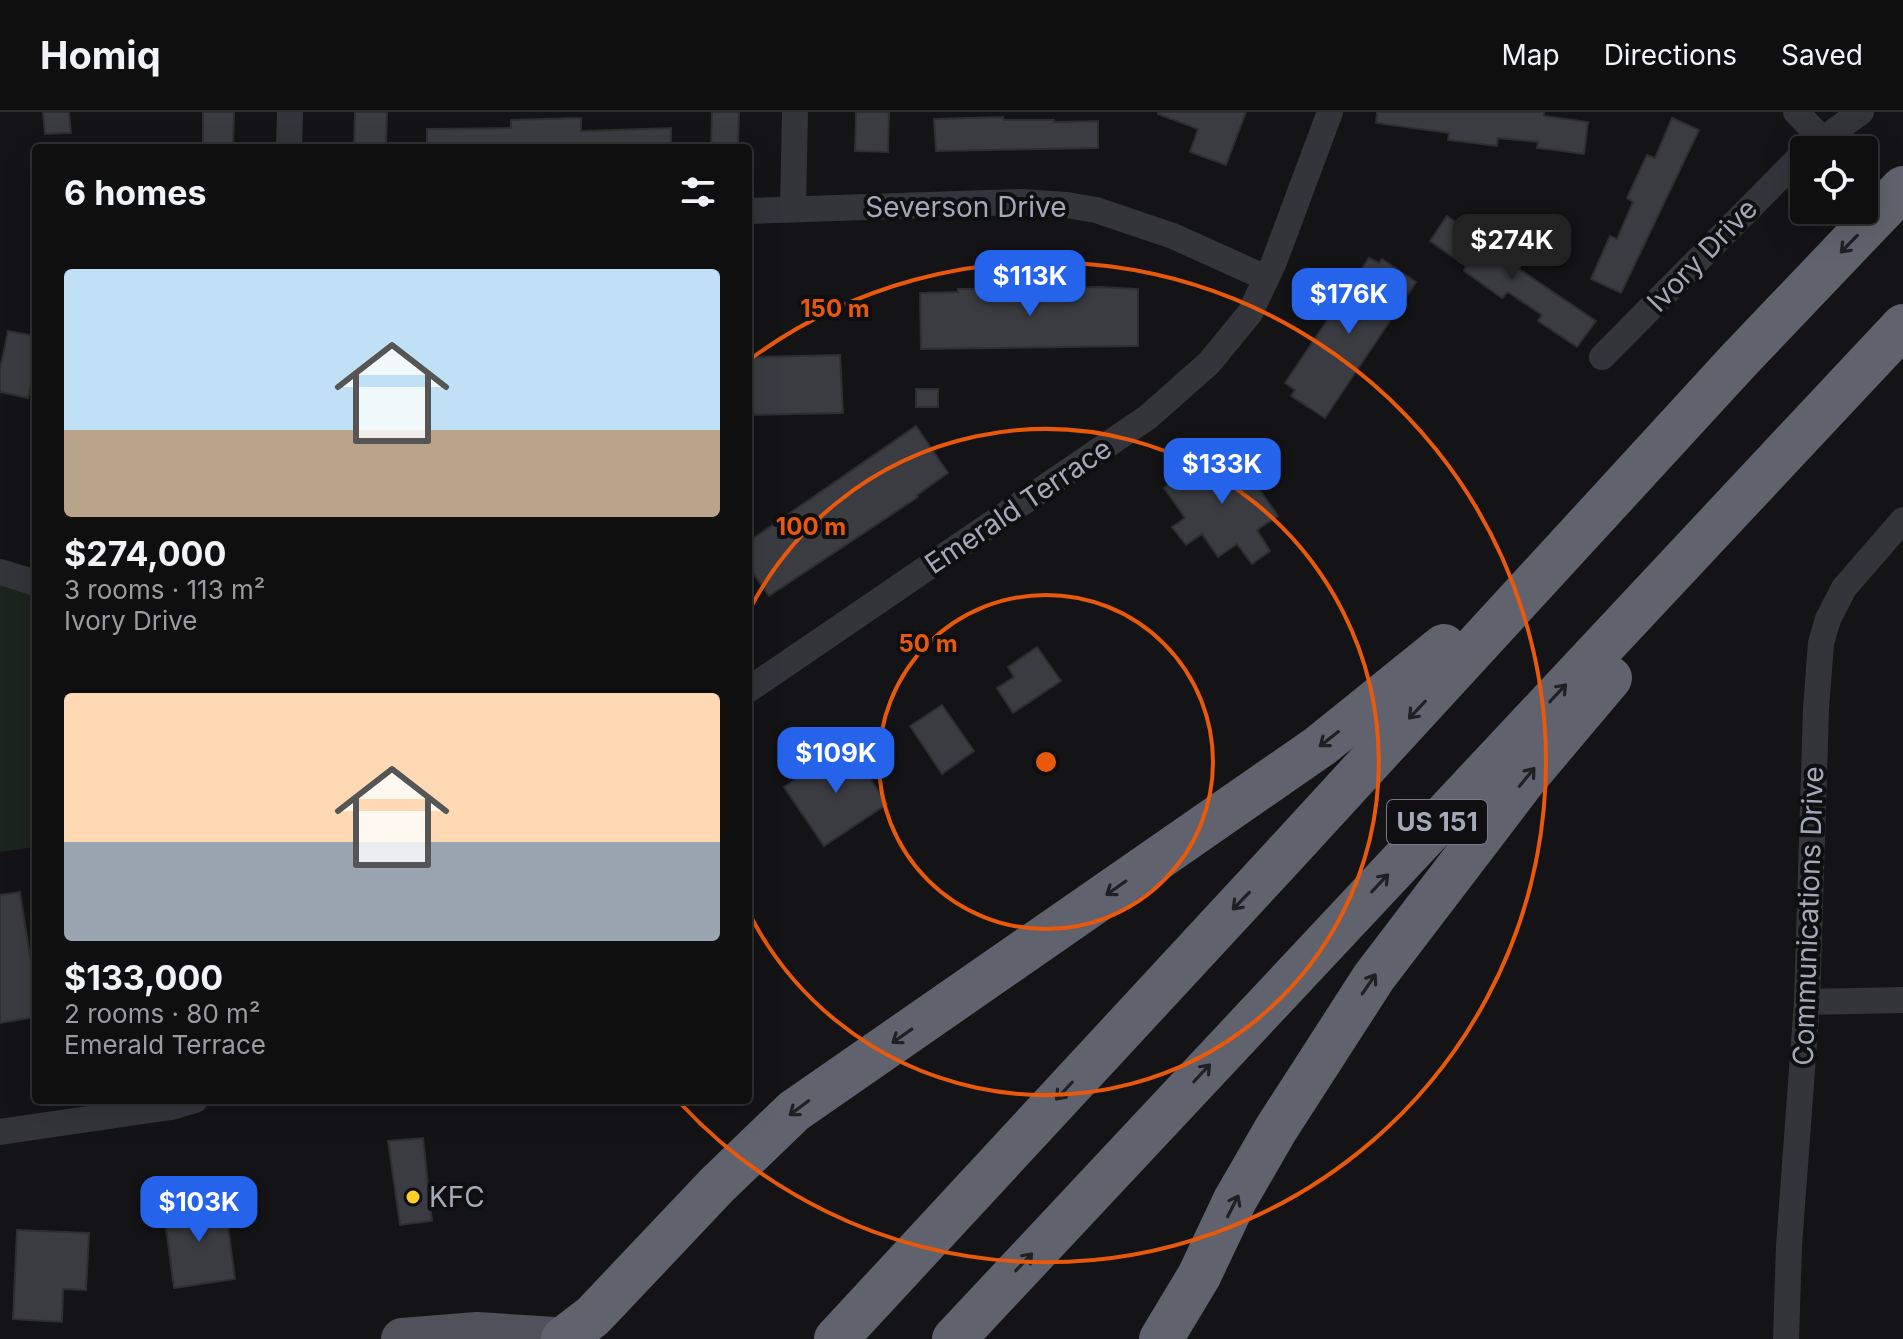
<!DOCTYPE html>
<html lang="en">
<head>
<meta charset="utf-8">
<style>
	:root { --surface:#0f0f10; --page:#181819; --text:#f1f3f6; --muted:#9b9c9f; --line:#2f2f30; --accent:#2563eb }
	body { margin:0; font-family:Inter,sans-serif; background:var(--page); color:var(--text); height:100vh; display:flex; flex-direction:column; font-size:30px; white-space:nowrap }
	* { box-sizing:border-box; margin:0 }
	p { font-size:26px; color:var(--muted) }
	.icon { flex:none; width:44px; height:44px; fill:none; stroke:currentColor; stroke-width:2; stroke-linecap:round; stroke-linejoin:round }
	.map { position:relative; flex:1; overflow:hidden }
	.details { position:absolute; left:32px; top:32px; width:720px; height:960px; display:flex; flex-direction:column; background:var(--surface); border-radius:8px; box-shadow:0 8px 32px #0002,0 0 0 2px var(--line) }
	.details>* { flex:none }
	.controls { position:absolute; left:1790px; top:24px; display:grid; gap:16px }
	.controls a { display:grid; place-items:center; width:88px; height:88px; border-radius:8px; background:var(--surface); box-shadow:0 8px 32px #0002,0 0 0 2px var(--line); font-size:40px }
	.price { position:absolute; translate:-50% -68px; padding:0 18px; border-radius:16px; background:var(--accent); color:#fff; font-size:26px; line-height:52px; filter:drop-shadow(0 2px 4px #0008) }
	.price::after { content:''; position:absolute; left:50%; top:48px; width:24px; height:18px; margin-left:-12px; background:inherit; clip-path:polygon(0 0,100% 0,50% 100%) }
	.price.selected { background:#222; color:#fff }
	ul { padding:0; list-style:none }
	li { display:grid; align-content:center; gap:16px; height:424px; padding:0 32px }
	li span { display:grid; place-items:center; height:248px; border-radius:8px; color:#555 }
	li>.icon { margin-inline-start:auto }
	span .icon { width:144px; height:144px; fill:#fffc; stroke-width:1 }
	li b { font-size:34px }
	h2 { display:flex; justify-content:space-between; align-items:center; height:96px; padding:0 32px; font-size:34px }
	header { display:flex; align-items:center; gap:48px; box-sizing:border-box; height:112px; padding:0 40px; background:var(--surface); border-bottom:2px solid var(--line) }
	header strong { font-size:38px }
	nav { display:flex; gap:44px; margin-inline-start:auto; font-size:28px }
	.map>svg:first-child { display:block }
	.green { fill:#1b241d }
	.building { fill:#3b3c41; stroke:#2e2d32; stroke-width:2 }
	.lines { fill:none; stroke-linecap:round; stroke-linejoin:round }
	.minor { stroke:#34353b; stroke-width:26 }
	.primary { stroke:#50515a; stroke-width:42 }
	.motorway { stroke:#60626d; stroke-width:44 }
	.oneway { stroke:#1f2023 }
	.ring { fill:none; stroke:#e8590c; stroke-width:4 }
	.poi-dot { fill:#ffcf22; stroke:#0f0f11; stroke-width:3 }
	.labels { text-anchor:middle; stroke-width:8; stroke-linejoin:round; paint-order:stroke }
	.shield { fill:#0f0f11; stroke:#777a86; stroke-width:2 }
	.shield-label { font-size:26px; font-weight:bold; fill:#a4a8b8 }
	.street-label { font-size:28px; fill:#a4a8b8; stroke:#0f0f11 }
	.poi-label { font-size:28px; fill:#a4a8b8; stroke:#0f0f11; text-anchor:start }
	.centre { fill:#e8590c; stroke:#0f0f11; stroke-width:4 }
	.ring-label { font-size:24px; text-anchor:middle; font-weight:bold; fill:#e8590c; stroke:#0f0f11; stroke-width:8; stroke-linejoin:round; paint-order:stroke }
</style>
</head>
<body>
<header>
<strong>Homiq</strong>
<nav><a>Map</a><a>Directions</a><a>Saved</a></nav>
</header>
<div class="map">
<svg width="1903" height="1227" viewBox="0 0 1903 1227">
	<rect width="100%" height="100%" fill="#141416"/>
	<polygon class="green" points="0,460 36,471 36,735 0,740"/>
	<g class="building">
		<polygon points="43,0 69,0 71,21 45,22"/>
		<polygon points="203,0 234,0 233,35 203,34"/>
		<polygon points="355,0 387,0 386,36 354,36"/>
		<polygon points="712,0 739,0 738,36 711,36"/>
		<polygon points="856,0 889,0 888,40 855,39"/>
		<polygon points="1158,0 1246,0 1226,53 1190,40 1198,17 1158,2"/>
		<polygon points="1377,0 1544,0 1544,4 1588,10 1584,42 1537,36 1538,30 1498,26 1497,34 1448,28 1449,21 1376,11"/>
		<polygon points="1003,5 1004,8 1054,8 1054,10 1098,9 1098,36 936,39 934,7"/>
		<polygon points="581,6 581,19 671,16 671,36 427,36 427,17 511,16 511,8"/>
		<polygon points="1672,6 1699,18 1621,181 1591,167 1610,124 1617,127 1633,90 1627,86 1647,43 1655,46"/>
		<polygon points="1447,104 1519,157 1596,209 1577,235 1538,209 1542,203 1508,180 1502,186 1464,159 1466,154 1430,129"/>
		<polygon points="1369,146 1379,151 1382,147 1416,170 1325,306 1291,284 1295,278 1285,271"/>
		<polygon points="1099,175 1138,177 1138,234 921,237 920,181 958,180 958,177"/>
		<polygon points="8,219 36,224 36,248 28,286 0,280 0,257"/>
		<polygon points="840,243 843,301 748,303 748,245"/>
		<rect x="916" y="277" width="22" height="18"/>
		<polygon points="916,314 948,361 917,383 918,385 769,484 748,454 748,430"/>
		<polygon points="1227,331 1278,404 1257,418 1270,439 1252,452 1237,432 1218,445 1202,422 1186,433 1172,415 1185,406 1164,376"/>
		<polygon points="1037,535 1061,569 1013,601 997,576 1014,565 1008,555"/>
		<polygon points="942,593 974,639 942,662 910,614"/>
		<polygon points="847,632 887,692 824,734 784,675"/>
		<polygon points="20,780 31,851 36,850 36,905 0,911 0,783"/>
		<polygon points="423,1026 432,1109 400,1113 388,1029"/>
		<polygon points="207,1087 208,1095 225,1092 235,1167 174,1176 164,1101 179,1099 178,1091"/>
		<polygon points="17,1118 89,1121 86,1178 63,1177 62,1210 13,1207"/>
	</g>
	<g class="lines">
		<g class="minor">
			<polyline points="1796,0 1823,28"/>
			<polyline points="289,36 290,0"/>
			<polyline points="1808,38 1861,0"/>
			<polyline points="793,97 795,0"/>
			<polyline points="748,99 1021,90 1067,93 1096,98 1173,124 1266,166"/>
			<polyline points="1602,245 1804,41"/>
			<polyline points="0,460 36,471"/>
			<polyline points="748,578 1148,305 1209,251 1250,201 1274,150 1330,0"/>
			<polyline points="1807,890 1903,888"/>
			<polyline points="0,1020 171,995 195,988"/>
			<polyline points="1786,1227 1789,1134 1807,890 1816,597 1821,531 1828,507 1844,476 1903,408"/>
		</g>
		<polyline class="primary" points="402,1227 477,1221 570,1227"/>
		<g class="motorway">
			<polyline points="563,1227 593,1204 717,1073 794,999 1320,634 1444,534"/>
			<polyline points="836,1227 1276,752 1739,248 1903,76"/>
			<polyline points="954,1227 1903,214"/>
			<polyline points="1161,1227 1199,1164 1235,1088 1276,1017 1374,865 1525,667 1610,566"/>
		</g>
	</g>
	<defs><path id="oneway-shaft" d="M-6 0H5M1.5-3L5.5 0L1.5 3" fill="none" stroke-width="1.6" stroke-linecap="round" stroke-linejoin="round" transform="scale(2)"/></defs>
	<g class="oneway">
		<use href="#oneway-shaft" transform="translate(1849 132) rotate(134)"/>
		<use href="#oneway-shaft" transform="translate(1558 581) rotate(-47)"/>
		<use href="#oneway-shaft" transform="translate(1417 598) rotate(133)"/>
		<use href="#oneway-shaft" transform="translate(1329 627) rotate(142)"/>
		<use href="#oneway-shaft" transform="translate(1527 665) rotate(-51)"/>
		<use href="#oneway-shaft" transform="translate(1380 771) rotate(-47)"/>
		<use href="#oneway-shaft" transform="translate(1116 776) rotate(145)"/>
		<use href="#oneway-shaft" transform="translate(1241 789) rotate(134)"/>
		<use href="#oneway-shaft" transform="translate(1369 872) rotate(-56)"/>
		<use href="#oneway-shaft" transform="translate(902 924) rotate(145)"/>
		<use href="#oneway-shaft" transform="translate(1202 961) rotate(-47)"/>
		<use href="#oneway-shaft" transform="translate(1064 979) rotate(133)"/>
		<use href="#oneway-shaft" transform="translate(799 996) rotate(143)"/>
		<use href="#oneway-shaft" transform="translate(1233 1094) rotate(-63)"/>
		<use href="#oneway-shaft" transform="translate(1024 1150) rotate(-47)"/>
	</g>
	<g class="ring">
		<circle cx="1046" cy="650" r="167"/>
		<path d="M749 499A333 333 0 1 1 749 801"/>
		<path d="M749 248A500 500 0 1 1 680 991"/>
	</g>
	<circle class="poi-dot" cx="413" cy="1085" r="8"/>
	<g class="labels">
		<rect class="shield" x="1387" y="688" width="100" height="44" rx="6"/>
		<g class="shield-label">
			<text x="1437" y="719">US 151</text>
		</g>
		<g class="street-label">
			<text x="966" y="105">Severson Drive</text>
			<text transform="translate(1702 143) rotate(-46)" y="10">Ivory Drive</text>
			<text transform="translate(1018 394) rotate(-34)" y="10">Emerald Terrace</text>
			<text transform="translate(1808 804) rotate(-88)" y="10">Communications Drive</text>
		</g>
		<g class="poi-label">
			<text x="429" y="1095">KFC</text>
		</g>
	</g>
	<circle cx="1046" cy="650" r="12" class="centre"/>
	<g class="ring-label">
		<text x="835" y="205">150 m</text>
		<text x="811" y="423">100 m</text>
		<text x="928" y="540">50 m</text>
	</g>
</svg>
<div class="controls">
<a><svg class="icon" aria-label="locate" viewBox="0 0 24 24"><circle cx="12" cy="12" r="6"/><path d="M12 2v4M12 18v4M2 12h4M18 12h4"/></svg></a>
</div>
<b class="price selected" style="left:1512px;top:170px">$274K</b>
<b class="price" style="left:1030px;top:206px">$113K</b>
<b class="price" style="left:1349px;top:224px">$176K</b>
<b class="price" style="left:1222px;top:394px">$133K</b>
<b class="price" style="left:836px;top:683px">$109K</b>
<b class="price" style="left:199px;top:1132px">$103K</b>
<section class="details">
<h2>6 homes<svg class="icon" aria-label="filters" viewBox="0 0 24 24"><path d="M4 7h16M4 17h16"/><circle cx="9" cy="7" r="2"/><circle cx="15" cy="17" r="2"/></svg></h2>
<ul>
<li><span style="background:linear-gradient(#bfe0f5 65%,#b9a48a 0)"><svg class="icon" aria-label="home" viewBox="0 0 24 24"><path d="M3 11l9-7 9 7M6 9v11h12V9"/></svg></span><div><b>$274,000</b><p>3 rooms · 113 m²</p><p>Ivory Drive</p></div></li>
<li><span style="background:linear-gradient(#ffd9b3 60%,#9aa5b1 0)"><svg class="icon" aria-label="home" viewBox="0 0 24 24"><path d="M3 11l9-7 9 7M6 9v11h12V9"/></svg></span><div><b>$133,000</b><p>2 rooms · 80 m²</p><p>Emerald Terrace</p></div></li>
</ul>
</section>
</div>
</body>
</html>
